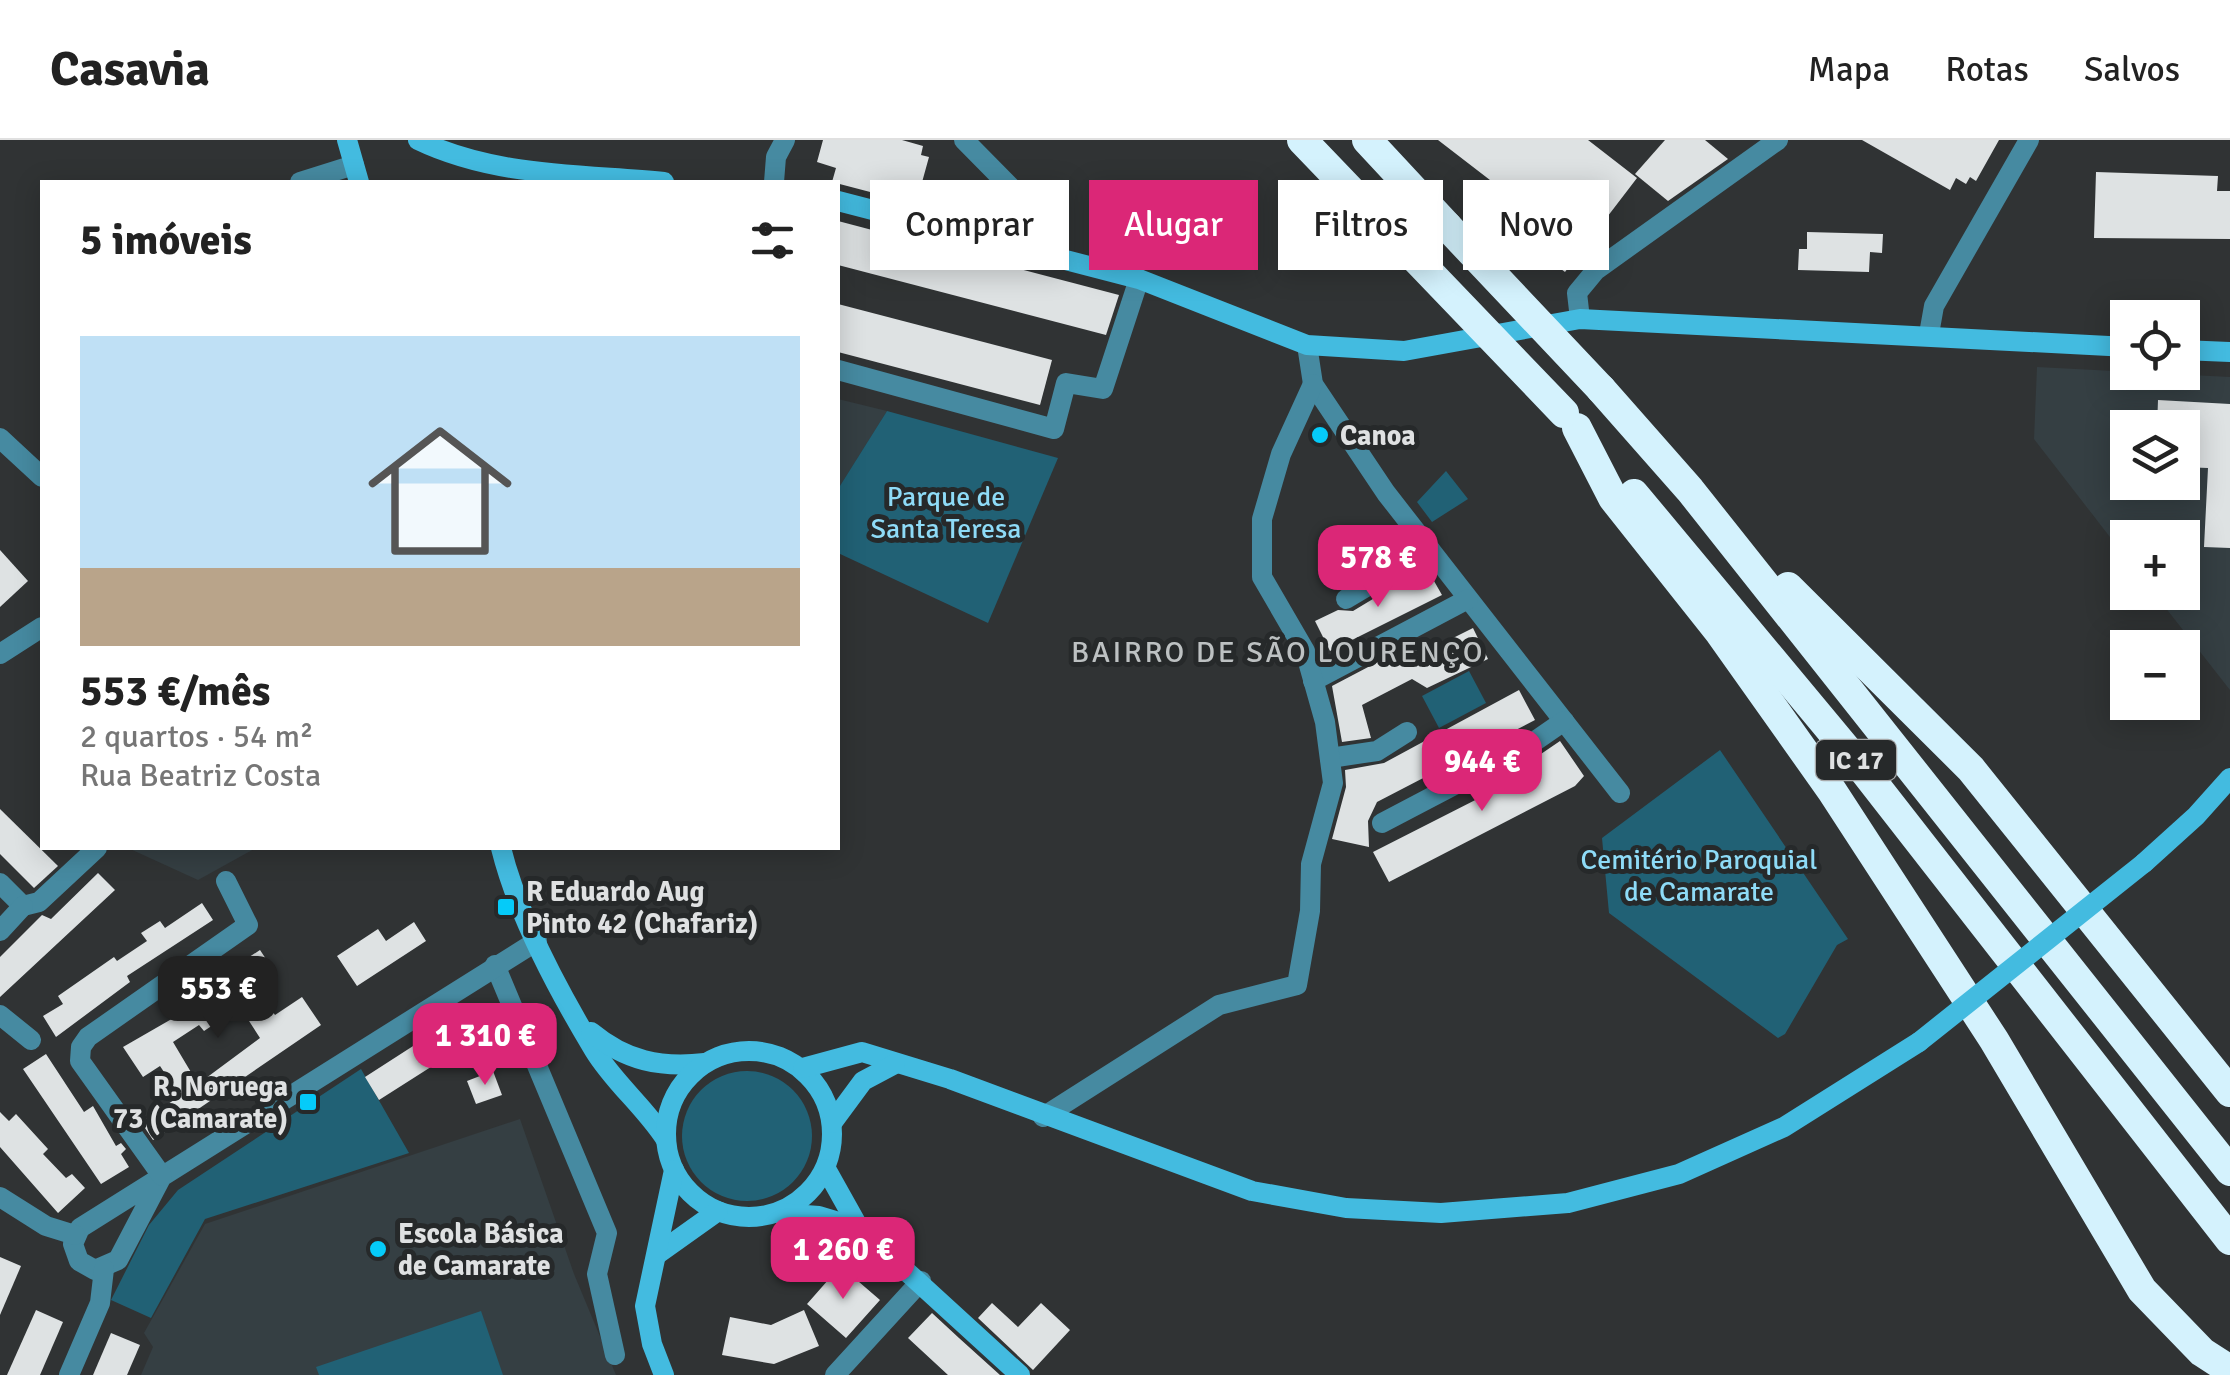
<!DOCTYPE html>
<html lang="pt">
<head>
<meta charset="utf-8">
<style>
	:root { --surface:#fff; --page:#f2f2f2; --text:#222; --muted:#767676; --line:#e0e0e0; --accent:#db2777 }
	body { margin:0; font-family:Signika,sans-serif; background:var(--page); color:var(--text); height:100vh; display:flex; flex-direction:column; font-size:38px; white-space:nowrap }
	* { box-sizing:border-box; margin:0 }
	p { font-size:32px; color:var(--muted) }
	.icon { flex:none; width:55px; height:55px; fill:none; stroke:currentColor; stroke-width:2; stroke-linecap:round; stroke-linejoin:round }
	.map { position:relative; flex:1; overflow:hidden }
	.drawer { position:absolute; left:40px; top:40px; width:800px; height:670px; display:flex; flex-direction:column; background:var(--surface); border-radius:0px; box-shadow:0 5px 25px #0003 }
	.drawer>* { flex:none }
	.top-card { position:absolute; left:870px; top:40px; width:950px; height:90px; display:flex; gap:20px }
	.fabs { position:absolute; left:2110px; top:160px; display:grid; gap:20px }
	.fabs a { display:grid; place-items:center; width:90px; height:90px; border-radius:0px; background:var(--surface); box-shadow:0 5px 25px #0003; font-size:50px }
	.price { position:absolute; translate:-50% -85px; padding:0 22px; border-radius:20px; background:var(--accent); color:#fff; font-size:32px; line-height:65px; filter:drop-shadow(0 2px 5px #0008) }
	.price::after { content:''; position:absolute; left:50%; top:60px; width:30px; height:22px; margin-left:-15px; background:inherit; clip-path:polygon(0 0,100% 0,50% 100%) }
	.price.active { background:#222; color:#fff }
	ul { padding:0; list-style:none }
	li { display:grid; align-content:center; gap:20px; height:530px; padding:0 40px }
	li+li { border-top:2px solid var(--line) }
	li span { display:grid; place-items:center; height:310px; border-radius:0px; color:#555 }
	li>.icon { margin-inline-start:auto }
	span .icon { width:180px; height:180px; fill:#fffc; stroke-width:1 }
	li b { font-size:42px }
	h2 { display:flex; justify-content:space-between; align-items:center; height:120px; padding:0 40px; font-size:42px }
	.tag { padding:0 35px; border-radius:0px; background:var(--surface); box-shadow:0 5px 25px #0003; font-size:35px; line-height:90px }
	.tag.active { background:var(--accent); color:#fff }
	header { display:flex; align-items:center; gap:60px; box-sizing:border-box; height:140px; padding:0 50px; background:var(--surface); border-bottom:2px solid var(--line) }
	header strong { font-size:48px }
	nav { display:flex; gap:55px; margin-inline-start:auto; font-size:35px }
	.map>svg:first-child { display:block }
	.built { fill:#353f43; fill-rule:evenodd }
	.green { fill:#216175 }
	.building { fill:#dee2e3; fill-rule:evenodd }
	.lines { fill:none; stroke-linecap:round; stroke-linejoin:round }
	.street { stroke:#468aa1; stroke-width:20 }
	.secondary { stroke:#43bbe0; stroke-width:20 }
	.highway { stroke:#d4f2fd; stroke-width:30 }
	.secondary-bridge { stroke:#43bbe0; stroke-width:20 }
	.highway-bridge { stroke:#d4f2fd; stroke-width:30 }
	.poi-dot { fill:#05cbf9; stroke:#26292a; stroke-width:4 }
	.labels { text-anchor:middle; stroke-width:10; stroke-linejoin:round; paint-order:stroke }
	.shield { fill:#26292a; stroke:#a8aaab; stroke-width:2.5 }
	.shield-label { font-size:25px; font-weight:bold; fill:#dfe1e2 }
	.poi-label { font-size:28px; font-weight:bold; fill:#dfe1e2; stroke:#26292a; text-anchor:start }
	.park-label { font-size:28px; fill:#8edbf7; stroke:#26292a }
	.neighbourhood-label { font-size:30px; letter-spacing:2.5px; fill:#bdc1c2; stroke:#26292a }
</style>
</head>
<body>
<header>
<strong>Casavia</strong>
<nav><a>Mapa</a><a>Rotas</a><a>Salvos</a></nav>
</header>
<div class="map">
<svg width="2230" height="1235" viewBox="0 0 2230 1235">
	<rect width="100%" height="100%" fill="#303334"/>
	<g class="built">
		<path d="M2037,227l193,10v313l-76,-97 28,-1v-54h-54l-1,21 -93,-120zM2128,288h54v54h-54z"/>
		<polygon points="838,259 887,271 838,349"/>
		<polygon points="128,708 253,708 254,709 198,740"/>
		<polygon points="520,979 574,1134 616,1235 141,1235 153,1207 144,1193 205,1084"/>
	</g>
	<g class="green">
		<polygon points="887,271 1058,318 988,483 838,413 838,349"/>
		<polygon points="1446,331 1468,359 1432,382 1417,362"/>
		<polygon points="1469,531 1486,563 1439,588 1422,556"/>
		<polygon points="1720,610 1848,799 1837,805 1785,894 1778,898 1609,773 1602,698"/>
		<polygon points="361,929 409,1013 205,1079 151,1178 111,1160 149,1085 178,1050"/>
		<circle cx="747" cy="996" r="65"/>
		<polygon points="481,1171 503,1235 319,1235 316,1227"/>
	</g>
	<g class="building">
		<polygon points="823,0 902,0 923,6 921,15 929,17 916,64 832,42 836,28 817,22"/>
		<polygon points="1438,0 1588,0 1637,38 1565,132 1529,105 1546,83"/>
		<polygon points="1665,0 1705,0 1728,19 1668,61 1635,34"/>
		<polygon points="1862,0 1999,0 1976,41 1970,37 1966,44 1956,38 1950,50"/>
		<polygon points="2096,32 2218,36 2217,51 2230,51 2230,99 2094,98"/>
		<polygon points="838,81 1119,155 1106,195 838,125"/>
		<polygon points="1807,92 1883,94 1882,113 1870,112 1869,132 1798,130 1799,109 1807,109"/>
		<polygon points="838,164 1052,220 1040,265 838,212"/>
		<polygon points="2158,260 2230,264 2230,408 2204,407 2208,328 2182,327 2182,288 2157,288"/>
		<polygon points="0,410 28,441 0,467"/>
		<polygon points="1426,427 1442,455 1330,511 1315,481 1338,470 1353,471"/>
		<polygon points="1473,488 1488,519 1427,548 1412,539 1362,565 1371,598 1342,602 1332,546 1410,505 1423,513"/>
		<polygon points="1519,550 1535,580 1377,662 1368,681 1369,707 1332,699 1346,647 1345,630 1384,623"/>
		<polygon points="1560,601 1584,636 1575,646 1389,742 1373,712 1540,627 1538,616"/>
		<polygon points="0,669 58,726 34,748 0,714"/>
		<polygon points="98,733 115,750 0,857 0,817 42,775 51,779"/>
		<polygon points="202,763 213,780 127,836 130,842 56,897 43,876 63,864 58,856 114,817 117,821 147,801 141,793 160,781 165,788"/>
		<polygon points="414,782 426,801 357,846 337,816 378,789 386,801"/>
		<path d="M260,810l12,18 -20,13 23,34 27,-18 19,28 -168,115 -12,-18 39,-26 -20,-30 -17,11 -20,-30 66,-38 -6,-9zM240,867l20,31 -62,46 -25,-42 26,-17 5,6z"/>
		<polygon points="469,870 487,897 458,917 456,911 379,960 365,937"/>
		<polygon points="46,914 84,972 93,966 116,1006 121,1003 126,1009 121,1014 129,1027 101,1044 23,929"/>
		<polygon points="493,931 502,955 476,964 467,941"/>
		<polygon points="0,972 9,981 16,974 48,1009 43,1014 66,1038 72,1034 85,1048 58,1073 0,1007"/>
		<polygon points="0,1117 21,1126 0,1175"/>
		<polygon points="844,1129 880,1160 846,1198 807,1164 836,1131 840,1135"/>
		<polygon points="992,1163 1018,1187 1041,1163 1070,1190 1033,1230 978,1178"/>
		<polygon points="36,1170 63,1182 40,1235 7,1235"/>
		<polygon points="804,1170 819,1206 774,1224 722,1215 730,1177 771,1185"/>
		<polygon points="932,1173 959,1198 1000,1235 948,1235 908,1198"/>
		<polygon points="111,1193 140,1205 127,1235 93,1235"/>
	</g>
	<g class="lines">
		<g class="street">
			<polyline points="964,0 1032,69 1037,85 1031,110"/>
			<polyline points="300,42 354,25"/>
			<polyline points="774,42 776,17 785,0"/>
			<polyline points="1580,179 1577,153 1596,130 1778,0"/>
			<polyline points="1929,194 1934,166 2029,0"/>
			<polyline points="1307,205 1313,244 1386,353 1620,653"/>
			<polyline points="838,230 1054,289 1066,243 1103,249 1139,139"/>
			<polyline points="0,298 42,337"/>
			<polyline points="1346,459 1430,409"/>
			<polyline points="0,514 42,487"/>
			<polyline points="1313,541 1468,459"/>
			<polyline points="1330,618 1377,611 1407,592"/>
			<polyline points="1382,683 1525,608 1564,581"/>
			<polyline points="0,743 23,766"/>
			<polyline points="23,766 39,762 97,708"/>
			<polyline points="0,791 23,766"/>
			<polyline points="495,825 607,1093 597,1134 615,1215"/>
			<polyline points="0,875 31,900"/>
			<polyline points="1043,977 1219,865 1297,845 1310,771 1311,724 1333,643 1325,582 1305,511 1262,437 1262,379 1281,314 1313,244"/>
			<polyline points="162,1036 118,1120 95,1130 79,1121 73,1104 80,1088 537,801"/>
			<polyline points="162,1036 80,921 81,907 88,897 248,785 226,741"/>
			<polyline points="0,1057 46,1086 75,1095"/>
			<polyline points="69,1235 100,1163 104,1129"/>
			<polyline points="835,1235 921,1141"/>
		</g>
		<g class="secondary">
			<polyline points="347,0 359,42"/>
			<path d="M418,0c77,37 163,34 246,42"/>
			<polyline points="838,61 1139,139 1307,205 1404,211 1580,179 2128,207"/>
			<polyline points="2182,210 2230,212"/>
			<path d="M501,708c16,65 58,144 93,202 20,33 51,57 72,90"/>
			<polyline points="2144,723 2196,676 2230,638"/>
			<path d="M591,892c35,29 69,36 114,31"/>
			<circle cx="749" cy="994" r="83"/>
			<polyline points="803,928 862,912 950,939 1252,1051 1346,1068 1441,1073 1568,1063 1679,1034 1784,987 1919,902"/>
			<polyline points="832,983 863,941 895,924"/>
			<polyline points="826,1029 859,1088 1020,1235"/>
			<polyline points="777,1073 819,1076 859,1088"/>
			<polyline points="659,1113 718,1071"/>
			<polyline points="664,1235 652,1204 645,1166 674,1030"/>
		</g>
		<g class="highway">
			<polyline points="1367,0 1447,86"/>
			<polyline points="1601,249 1690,350 2230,1031"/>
			<polyline points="1577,288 1613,358 1720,493 1832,651 1994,900 2142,1150 2202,1212 2230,1230"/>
			<polyline points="1634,354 1858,623 2230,1100"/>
			<polyline points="1788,447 1971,629 2230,952"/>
		</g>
		<polyline class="secondary-bridge" points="1919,902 2144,723"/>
		<g class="highway-bridge">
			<polyline points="1302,0 1564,273"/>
			<polyline points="1447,86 1601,249"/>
		</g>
	</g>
	<g class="poi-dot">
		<circle cx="1320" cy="295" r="10"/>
		<rect x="496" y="757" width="20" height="20" rx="5"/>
		<rect x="298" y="952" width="20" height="20" rx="5"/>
		<circle cx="378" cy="1109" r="10"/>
	</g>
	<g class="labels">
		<rect class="shield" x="1816" y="600" width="80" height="40" rx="8"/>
		<g class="shield-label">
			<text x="1856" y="629">IC 17</text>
		</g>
		<g class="poi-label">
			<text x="1340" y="305">Canoa</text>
			<text x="526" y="761">R Eduardo Aug<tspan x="526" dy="32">Pinto 42 (Chafariz)</tspan></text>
			<text x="288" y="956" text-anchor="end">R. Noruega<tspan x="288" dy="32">73 (Camarate)</tspan></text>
			<text x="398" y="1103">Escola Básica<tspan x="398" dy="32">de Camarate</tspan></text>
		</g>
		<g class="park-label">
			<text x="946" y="366">Parque de<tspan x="946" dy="32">Santa Teresa</tspan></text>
			<text x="1699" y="729">Cemitério Paroquial<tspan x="1699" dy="32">de Camarate</tspan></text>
		</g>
		<g class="neighbourhood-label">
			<text x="1278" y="522">BAIRRO DE SÃO LOURENÇO</text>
		</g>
	</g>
</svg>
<div class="fabs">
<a><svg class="icon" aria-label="locate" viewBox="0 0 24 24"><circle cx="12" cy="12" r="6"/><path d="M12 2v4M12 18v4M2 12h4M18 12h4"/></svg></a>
<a><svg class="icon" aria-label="layers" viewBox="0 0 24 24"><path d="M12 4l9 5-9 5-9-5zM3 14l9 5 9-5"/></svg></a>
<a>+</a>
<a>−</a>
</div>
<b class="price" style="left:1378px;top:470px">578 €</b>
<b class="price" style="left:1482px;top:674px">944 €</b>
<b class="price active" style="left:218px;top:901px">553 €</b>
<b class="price" style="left:485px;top:948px">1 310 €</b>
<b class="price" style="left:843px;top:1162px">1 260 €</b>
<div class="top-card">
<a class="tag">Comprar</a>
<a class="tag active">Alugar</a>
<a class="tag">Filtros</a>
<a class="tag">Novo</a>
</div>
<section class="drawer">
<h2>5 imóveis<svg class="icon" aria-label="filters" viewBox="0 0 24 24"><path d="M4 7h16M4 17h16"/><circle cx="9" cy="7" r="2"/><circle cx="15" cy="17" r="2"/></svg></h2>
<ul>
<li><span style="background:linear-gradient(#bfe0f5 75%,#b9a48a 0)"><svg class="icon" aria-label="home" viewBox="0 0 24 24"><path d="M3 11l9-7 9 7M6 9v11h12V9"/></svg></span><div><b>553 €/mês</b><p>2 quartos · 54 m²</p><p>Rua Beatriz Costa</p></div></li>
</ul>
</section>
</div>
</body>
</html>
